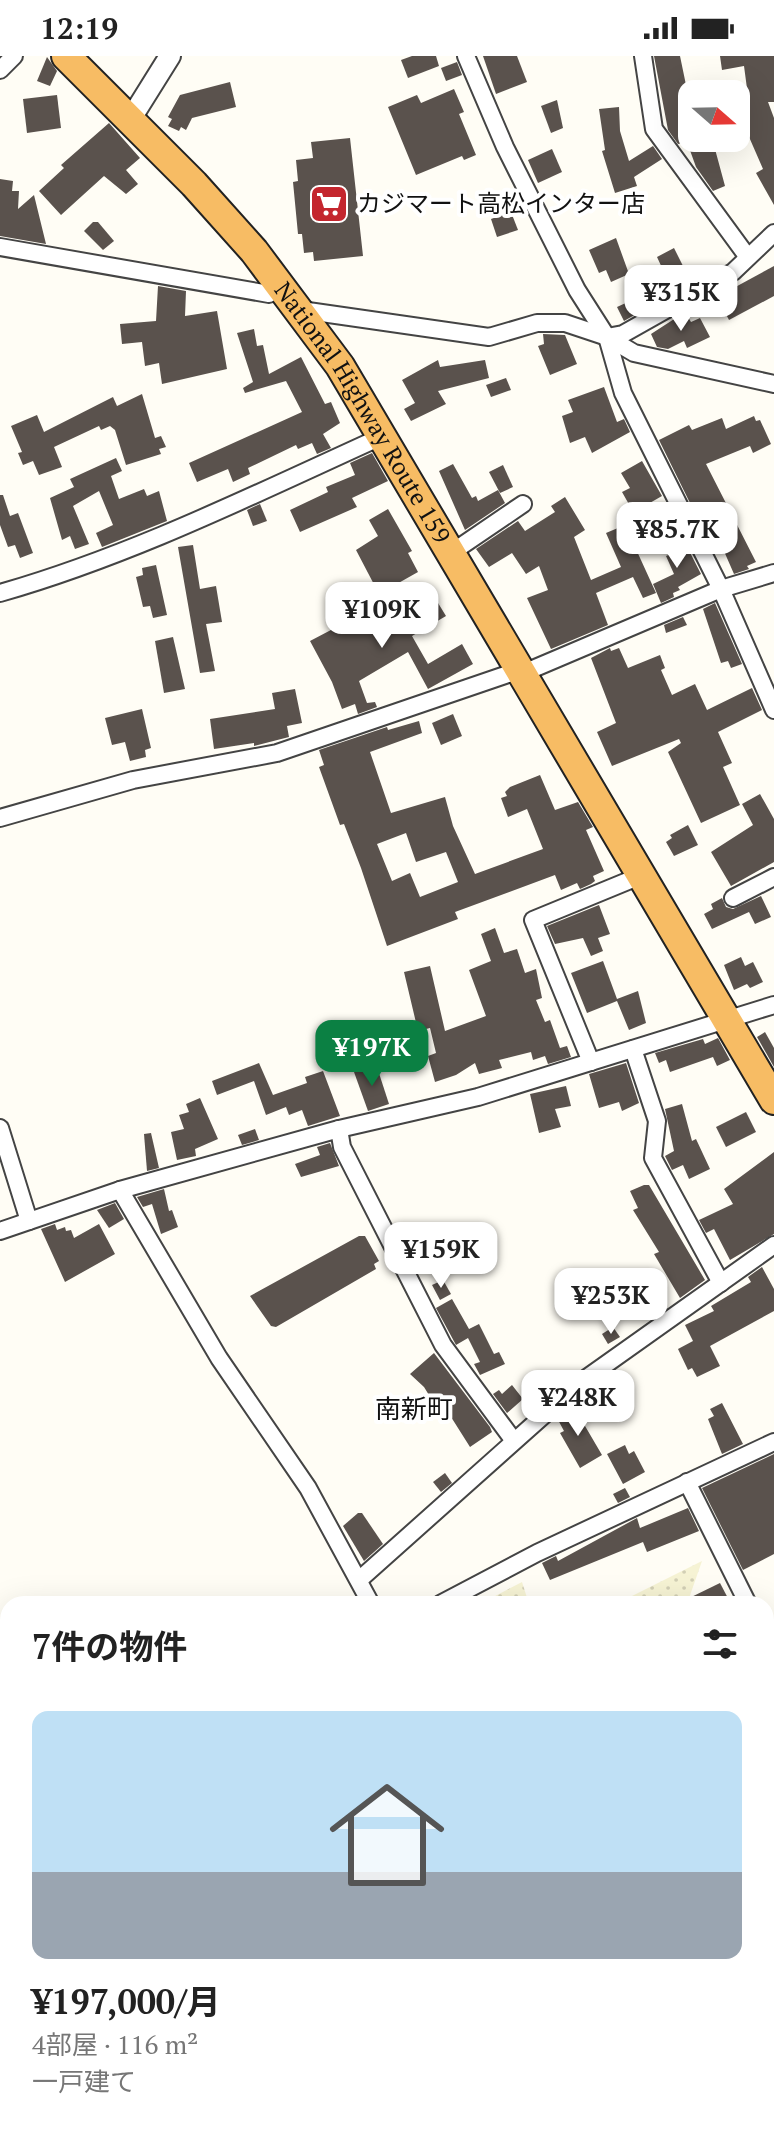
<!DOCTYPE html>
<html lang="ja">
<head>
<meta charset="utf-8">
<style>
	:root { --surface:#fff; --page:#f6f6f6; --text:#222; --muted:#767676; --accent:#0b8043 }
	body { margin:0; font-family:"PT Serif","Noto Sans JP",serif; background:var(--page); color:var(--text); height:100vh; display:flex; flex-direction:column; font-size:30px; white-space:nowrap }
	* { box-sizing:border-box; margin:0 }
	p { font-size:26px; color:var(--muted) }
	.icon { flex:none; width:44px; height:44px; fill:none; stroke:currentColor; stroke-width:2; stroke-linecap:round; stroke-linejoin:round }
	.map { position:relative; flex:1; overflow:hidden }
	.details { position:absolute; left:0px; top:1540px; width:774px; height:538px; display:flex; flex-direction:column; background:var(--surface); border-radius:24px 24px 0 0; box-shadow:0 8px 32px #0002 }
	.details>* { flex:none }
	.needle { width:52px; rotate:110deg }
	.buttons { position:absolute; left:678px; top:24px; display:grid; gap:16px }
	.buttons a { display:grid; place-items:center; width:72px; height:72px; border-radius:16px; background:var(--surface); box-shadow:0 8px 32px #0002; font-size:40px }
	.price { position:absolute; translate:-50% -68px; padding:0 18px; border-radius:16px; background:#fff; color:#222; font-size:26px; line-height:52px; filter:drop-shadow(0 2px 4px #0008) }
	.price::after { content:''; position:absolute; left:50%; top:48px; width:24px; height:18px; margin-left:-12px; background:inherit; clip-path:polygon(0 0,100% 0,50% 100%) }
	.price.on { background:var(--accent); color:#fff }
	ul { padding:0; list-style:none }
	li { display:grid; align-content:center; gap:16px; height:424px; padding:0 32px }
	li span { display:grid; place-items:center; height:248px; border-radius:16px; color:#555 }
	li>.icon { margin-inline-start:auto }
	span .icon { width:144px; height:144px; fill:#fffc; stroke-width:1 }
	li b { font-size:34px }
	h2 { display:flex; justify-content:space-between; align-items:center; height:96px; padding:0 32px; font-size:34px }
	.status { display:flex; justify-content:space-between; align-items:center; height:56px; padding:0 40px; background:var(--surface); direction:ltr }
	.status svg { height:22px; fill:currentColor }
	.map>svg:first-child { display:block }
	.farmland { fill:url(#farmland-dots) }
	.forest { fill:url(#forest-crowns) }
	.building { fill:#5a524d; fill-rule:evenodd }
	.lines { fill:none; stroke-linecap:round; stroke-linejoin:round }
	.service-casing { stroke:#444; stroke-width:12 }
	.minor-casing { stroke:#444; stroke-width:20 }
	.tertiary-casing { stroke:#444; stroke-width:24 }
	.trunk-casing { stroke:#222; stroke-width:32 }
	.service { stroke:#fff; stroke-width:8 }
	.minor { stroke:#fff; stroke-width:16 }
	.tertiary { stroke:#fff; stroke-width:20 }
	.trunk { stroke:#f7bc64; stroke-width:28 }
	.rail { stroke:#c4262e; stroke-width:5 }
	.labels { text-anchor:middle; stroke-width:8; stroke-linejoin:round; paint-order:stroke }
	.poi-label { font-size:24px; fill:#111; stroke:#fff; text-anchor:start }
	.street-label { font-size:24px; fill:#111; stroke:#fff }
	.neighbourhood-label { font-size:26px; fill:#111; stroke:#fff }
</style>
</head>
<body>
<div class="status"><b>12:19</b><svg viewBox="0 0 49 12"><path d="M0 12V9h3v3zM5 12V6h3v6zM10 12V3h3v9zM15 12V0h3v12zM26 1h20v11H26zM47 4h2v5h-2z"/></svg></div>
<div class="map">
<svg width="774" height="2077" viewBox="0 0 774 2077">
	<defs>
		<pattern id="farmland-dots" width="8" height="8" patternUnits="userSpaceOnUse" patternTransform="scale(2)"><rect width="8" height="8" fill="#f6f3d4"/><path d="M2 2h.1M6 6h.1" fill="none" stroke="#d2cfb5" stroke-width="1.8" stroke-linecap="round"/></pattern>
		<pattern id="forest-crowns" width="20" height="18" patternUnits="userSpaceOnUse" patternTransform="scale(2)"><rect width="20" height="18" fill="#b9dc9c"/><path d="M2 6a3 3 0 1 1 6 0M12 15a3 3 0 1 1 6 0" fill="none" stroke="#9ebc85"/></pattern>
	</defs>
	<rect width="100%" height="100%" fill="#fffdf5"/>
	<g class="farmland">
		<polygon points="702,1505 687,1548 616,1548"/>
		<polygon points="522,1526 529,1548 480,1548"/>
		<polygon points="191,2070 469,2070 476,2077 198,2077"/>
	</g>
	<polygon class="forest" points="0,1943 8,1951 8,2070 128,2070 135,2077 0,2077"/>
	<g class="building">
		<polygon points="412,0 436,0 439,10 408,22 401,4"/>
		<polygon points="483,0 517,0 527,26 496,38"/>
		<polygon points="654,0 680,0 692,58 692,82 712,82 725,130 713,135 696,111 687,86 678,88 668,74"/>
		<polygon points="720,0 774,0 774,46 768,46 774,62 774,149 756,117 763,113 746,74 736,76 736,44 748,40 744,10 722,14"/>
		<polygon points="47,1 57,15 50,30 37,25"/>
		<polygon points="457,6 462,19 446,25 441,12"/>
		<polygon points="230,26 236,51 192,62 186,74 181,71 179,75 168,70 172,63 168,61 180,39"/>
		<polygon points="454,33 464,56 459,58 476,99 464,104 462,100 416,119 388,51 417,39 421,47"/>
		<polygon points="57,39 61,72 27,77 23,43"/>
		<polygon points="557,44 563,72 551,77 541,50"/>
		<polygon points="619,51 620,75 629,105 653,90 662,103 634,121 637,130 615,137 602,95 605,94 599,53"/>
		<polygon points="109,67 140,102 126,114 138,128 126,138 104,120 61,159 39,135 64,112 61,109"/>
		<polygon points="350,82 363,200 314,205 313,196 304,197 302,178 298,178 293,126 298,125 296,104 313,102 311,86"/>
		<polygon points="552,93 562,116 538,127 528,104"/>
		<polygon points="0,123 13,125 12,135 19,135 18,153 34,139 46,188 0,180"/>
		<polygon points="511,156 518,174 497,181 491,163"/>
		<polygon points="93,166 98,166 114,185 103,194 84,175"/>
		<polygon points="616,182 629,218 611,226 606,214 599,217 589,194"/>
		<polygon points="674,192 687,218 694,213 699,222 624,265 617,251 669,227 657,201"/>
		<polygon points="774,210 774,240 729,264 717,241"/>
		<polygon points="158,230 186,235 185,260 217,255 227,313 162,328 159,307 145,310 142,286 122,288 120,268 156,265"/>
		<polygon points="685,256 691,266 700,262 710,281 687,292 684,285 668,293 657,291 651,278"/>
		<polygon points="254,273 257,290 263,289 269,318 301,301 325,348 331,346 340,367 323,378 331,392 317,398 312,387 298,393 296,389 248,412 250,418 233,426 228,413 197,426 189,407 302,356 286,325 245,337 243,332 253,326 237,277"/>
		<polygon points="543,278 565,279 577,308 550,319 538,290 544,288"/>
		<polygon points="438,304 440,311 485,304 489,322 438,335 446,348 411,365 404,353 415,347 402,324"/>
		<polygon points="506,322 511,334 491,341 486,329"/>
		<polygon points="604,331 617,366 624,363 630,376 592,397 585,381 570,387 562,360 573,356 568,344"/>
		<polygon points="142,338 155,382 161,380 166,391 159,393 161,398 126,409 115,374 110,370 101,374 99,370 54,391 62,411 39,419 33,405 23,409 18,397 22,396 11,370 37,359 44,376 113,341 117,350"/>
		<polygon points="754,360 756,365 760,364 771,388 753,397 750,390 706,408 756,506 747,510 749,513 734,518 709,461 705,463 697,446 691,449 659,384 689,369 692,374 722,362 726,373"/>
		<polygon points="372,397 388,425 352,442 357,451 300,476 290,454 328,436 326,431 355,419 350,407"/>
		<polygon points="116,402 122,415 111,420 119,443 144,433 147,440 159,435 167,465 102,491 96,477 113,469 99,435 73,450 89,488 75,493 70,480 62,484 50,442 74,431 70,423"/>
		<polygon points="642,405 662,440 648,448 653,458 639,466 622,436 630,432 621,417"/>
		<polygon points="453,408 472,442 476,440 478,445 498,434 505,447 465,474 439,415"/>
		<polygon points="503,409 513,431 500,437 489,416"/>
		<polygon points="0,439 3,439 10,460 18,457 33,497 20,502 15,489 8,491 0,469"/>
		<polygon points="565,441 585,474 574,481 591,524 621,511 606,477 625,469 656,537 643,542 633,521 596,537 608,569 551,593 527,542 548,534 539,510 526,518 512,497 489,511 476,493 518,465 525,475 555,456 551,450"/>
		<polygon points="260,448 267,465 253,470 247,454"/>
		<polygon points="388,453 412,495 408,497 418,516 379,538 356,494 378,480 369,464"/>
		<polygon points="679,475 701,518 678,531 680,534 673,537 674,541 661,547 653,528 674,518 666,500 678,495 670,479"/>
		<polygon points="193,489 200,533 216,530 222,566 206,568 215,615 200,617 178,491"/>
		<polygon points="156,509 167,559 153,562 150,550 143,551 136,521 143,519 142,512"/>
		<polygon points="387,540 399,563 435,542 446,560 412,580 428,608 462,588 473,608 428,633 408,596 359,625 367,647 375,646 377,651 358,658 355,648 342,653 332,626 310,585 369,554 367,550"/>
		<polygon points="715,547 742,608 731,612 728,605 721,607 703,553"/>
		<polygon points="683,561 687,569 666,577 664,569"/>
		<polygon points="173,581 185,633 164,637 155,585"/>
		<polygon points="610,592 611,595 619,592 628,612 660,599 665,612 661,614 672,639 695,628 707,654 752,632 762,654 718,676 732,707 723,711 740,749 701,767 668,696 681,687 679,683 612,710 597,676 616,667 591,602"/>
		<polygon points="295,633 302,667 287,670 289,681 254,690 254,687 214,693 210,663 275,653 272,637"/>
		<polygon points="142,653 151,692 145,694 146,701 130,705 125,686 112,689 105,662"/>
		<polygon points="453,658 462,680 441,689 432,667"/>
		<path d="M419,665l3,12 -52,19 21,61 54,-16 8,29 22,48 68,-25 -16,-40 -19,8 -7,-19 6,-2 -2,-4 5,-5 30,-12 15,35 23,-8 15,25 -7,3 18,41 -11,5 2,5 -4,3 -11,5 -3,-6 -16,7 -6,-15 -100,37 3,7 -71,27 -26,-78 -17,-44 -4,1 -21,-58 5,-2 -5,-15 68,-23 1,3zM406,777l10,29 30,-10 12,30 -38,15 -10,-24 -18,8 -15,-37z"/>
		<polygon points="760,738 774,763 774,806 731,830 711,796 753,769 742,748"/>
		<polygon points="688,769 698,789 674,800 666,786 672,782 670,779"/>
		<polygon points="761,840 771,861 755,868 749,856 712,873 704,858 713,853 711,848 722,842 726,851 733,853"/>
		<polygon points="599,849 610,878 598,882 603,895 591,900 583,882 555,888 547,870"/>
		<polygon points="495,872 504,897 517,893 525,917 536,913 542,942 536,944 545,966 550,964 560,992 567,990 571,1001 548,1008 545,1000 533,1004 531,996 499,1004 502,1012 479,1018 475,1007 456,1019 435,1026 428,1000 436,997 430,972 418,975 404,916 430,910 445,975 486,960 469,914 491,905 481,878"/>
		<polygon points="741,901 745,910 753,906 763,926 750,932 747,928 734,934 724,909"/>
		<polygon points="603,905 617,943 638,935 646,967 629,974 617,945 587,957 571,917"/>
		<polygon points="337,976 339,982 349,978 354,991 326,996 321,982"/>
		<polygon points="765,976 774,992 774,1011 757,981"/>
		<polygon points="718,982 730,1004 717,1010 713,1001 670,1016 666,1004 659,1007 655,997 703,983 705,988"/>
		<polygon points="259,1007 273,1039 307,1027 305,1021 323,1015 340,1060 308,1070 302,1054 289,1059 286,1051 266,1059 254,1025 217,1039 212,1025"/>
		<polygon points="626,1007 639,1047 622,1055 619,1046 599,1052 589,1018"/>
		<polygon points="376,1008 389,1048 368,1055 354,1016"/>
		<polygon points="566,1030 571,1050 555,1053 561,1071 539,1077 530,1038"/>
		<polygon points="200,1042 218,1083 195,1093 196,1100 177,1104 171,1076 184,1073 179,1059 189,1056 186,1048"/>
		<polygon points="682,1048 692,1085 696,1083 710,1113 689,1123 683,1109 672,1114 665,1100 674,1095 665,1053"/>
		<polygon points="746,1056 756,1076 726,1091 716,1071"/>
		<polygon points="255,1073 259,1084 242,1089 238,1079"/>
		<polygon points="151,1077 159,1112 147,1115 144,1078"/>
		<polygon points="330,1087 339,1110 301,1121 295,1108 320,1099 317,1091"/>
		<polygon points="774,1096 774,1178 730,1204 714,1173 706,1177 699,1164 733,1148 724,1133"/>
		<polygon points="644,1129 649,1129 705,1224 680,1242 654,1198 659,1196 633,1154 638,1152 630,1135"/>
		<polygon points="164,1133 169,1155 172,1154 178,1171 161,1178 152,1148 143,1151 137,1141"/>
		<polygon points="115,1147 124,1163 109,1172 97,1154"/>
		<polygon points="55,1168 57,1174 65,1171 66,1175 71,1174 74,1182 99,1168 115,1198 65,1226 41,1173"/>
		<polygon points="359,1180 365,1180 379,1205 374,1208 376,1213 276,1271 271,1270 250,1240"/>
		<polygon points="762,1211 774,1233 774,1255 710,1290 720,1310 697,1321 692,1312 688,1314 678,1293 693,1285 685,1269 714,1255 711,1250 751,1226 748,1221"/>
		<polygon points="443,1224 451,1238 440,1244 432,1229"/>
		<polygon points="452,1243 469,1273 479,1268 494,1298 499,1296 505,1308 480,1319 474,1308 480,1306 468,1282 456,1289 436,1252"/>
		<polygon points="613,1271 620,1281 608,1288 602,1278"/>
		<polygon points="434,1297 490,1371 492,1376 470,1391 446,1353 440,1357 424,1331 410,1318"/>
		<polygon points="512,1329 523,1343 507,1357 493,1338 499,1334 502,1338"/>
		<polygon points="722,1347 743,1388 722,1398 708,1363 714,1360 710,1353"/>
		<polygon points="570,1350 575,1359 578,1358 602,1399 580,1412 560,1377 564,1375 557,1362"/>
		<polygon points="625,1389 629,1398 634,1395 645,1416 623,1428 607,1398"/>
		<polygon points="774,1398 774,1498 743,1514 702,1432"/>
		<polygon points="445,1417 452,1427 441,1436 433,1426"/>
		<polygon points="625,1432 630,1441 618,1447 613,1438"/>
		<polygon points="688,1452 699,1475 647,1496 643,1486 550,1524 542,1507 556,1500 558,1505 637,1462 640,1472"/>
		<polygon points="358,1457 362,1457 383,1488 364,1505 343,1470"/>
		<polygon points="720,1527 731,1548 677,1548"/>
	</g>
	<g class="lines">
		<defs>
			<polyline id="service" points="0,1764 8,1758"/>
			<g id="minor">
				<polyline points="466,0 505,91 577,234 607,281 623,337 721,533 774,654"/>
				<polyline points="643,0 654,73 747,200"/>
				<polyline points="0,14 14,0"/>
				<polyline points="0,191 269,238 280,227"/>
				<polyline points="301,254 489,281 537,267 565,267 607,281 634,297 774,328"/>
				<polyline points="607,281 623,278 733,216 774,177"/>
				<polyline points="451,497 523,448"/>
				<path d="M0,537c133,-38 257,-100 383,-157"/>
				<polyline points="0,762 133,724 277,697 511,617 521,618 721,533 774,517"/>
				<polyline points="733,842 774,821"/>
				<polyline points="633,993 657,1065 653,1102 721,1227"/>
				<polyline points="591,1006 533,864 640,820"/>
				<polyline points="0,1072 29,1165"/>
				<polyline points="339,1073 342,1091 443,1289 514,1385"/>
				<polyline points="120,1134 219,1302 308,1432 371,1548"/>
				<polyline points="0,1175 120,1134 339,1073 478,1041 774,949"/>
				<polyline points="687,1426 748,1548"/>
				<polyline points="359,1524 581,1326 774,1189"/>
				<polyline points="440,1548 537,1497 774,1386"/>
				<polyline points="766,1583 774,1599"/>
				<polyline points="0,1802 8,1797"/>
				<polyline points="766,1807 774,1802"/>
				<polyline points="621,2070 627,2077"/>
			</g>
			<g id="tertiary">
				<polyline points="130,64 170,0"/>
				<polyline points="766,2038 774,2033"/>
				<polyline points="710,2077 716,2070"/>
			</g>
			<g id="trunk">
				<path id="s1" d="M66,0l128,128 60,67 86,115 434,734"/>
			</g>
		</defs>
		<use href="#service" class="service-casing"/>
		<use href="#minor" class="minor-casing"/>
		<use href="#tertiary" class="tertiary-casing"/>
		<use href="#trunk" class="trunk-casing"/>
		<use href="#service" class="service"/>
		<use href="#minor" class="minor"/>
		<use href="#tertiary" class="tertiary"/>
		<use href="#trunk" class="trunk"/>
		<g class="rail">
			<polyline points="0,1918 8,1926"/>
			<polyline points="152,2070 159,2077"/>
		</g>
	</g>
	<defs>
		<symbol id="supermarket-square" viewBox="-11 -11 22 22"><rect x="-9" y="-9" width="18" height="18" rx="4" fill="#c4262e" stroke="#fff"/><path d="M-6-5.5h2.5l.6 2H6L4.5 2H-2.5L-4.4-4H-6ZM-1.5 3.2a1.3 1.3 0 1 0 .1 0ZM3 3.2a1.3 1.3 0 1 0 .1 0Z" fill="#fff"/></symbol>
	</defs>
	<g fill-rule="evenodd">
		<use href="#supermarket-square" x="307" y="126" width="44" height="44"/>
	</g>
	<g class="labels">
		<g class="poi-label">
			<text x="357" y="156">カジマート高松インター店</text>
		</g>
		<g class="street-label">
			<text dy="8" stroke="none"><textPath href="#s1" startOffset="466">National Highway Route 159</textPath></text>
		</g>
		<g class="neighbourhood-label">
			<text x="414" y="1362">南新町</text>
		</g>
	</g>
</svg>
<div class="buttons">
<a><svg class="needle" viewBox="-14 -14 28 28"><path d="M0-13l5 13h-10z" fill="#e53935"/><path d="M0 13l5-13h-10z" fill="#767676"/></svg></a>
</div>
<b class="price" style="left:681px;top:277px">¥315K</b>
<b class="price" style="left:677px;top:514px">¥85.7K</b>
<b class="price" style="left:382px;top:594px">¥109K</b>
<b class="price on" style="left:372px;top:1032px">¥197K</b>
<b class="price" style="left:441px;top:1234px">¥159K</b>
<b class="price" style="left:611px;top:1280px">¥253K</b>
<b class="price" style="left:578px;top:1382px">¥248K</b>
<section class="details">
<h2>7件の物件<svg class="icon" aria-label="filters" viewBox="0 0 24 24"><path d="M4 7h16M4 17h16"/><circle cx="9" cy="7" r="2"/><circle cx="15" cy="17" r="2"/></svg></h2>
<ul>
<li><span style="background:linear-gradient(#bfe0f5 65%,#9aa5b1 0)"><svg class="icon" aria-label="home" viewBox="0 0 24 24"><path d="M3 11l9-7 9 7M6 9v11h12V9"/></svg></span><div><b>¥197,000/月</b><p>4部屋 · 116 m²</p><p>一戸建て</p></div></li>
</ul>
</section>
</div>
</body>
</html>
